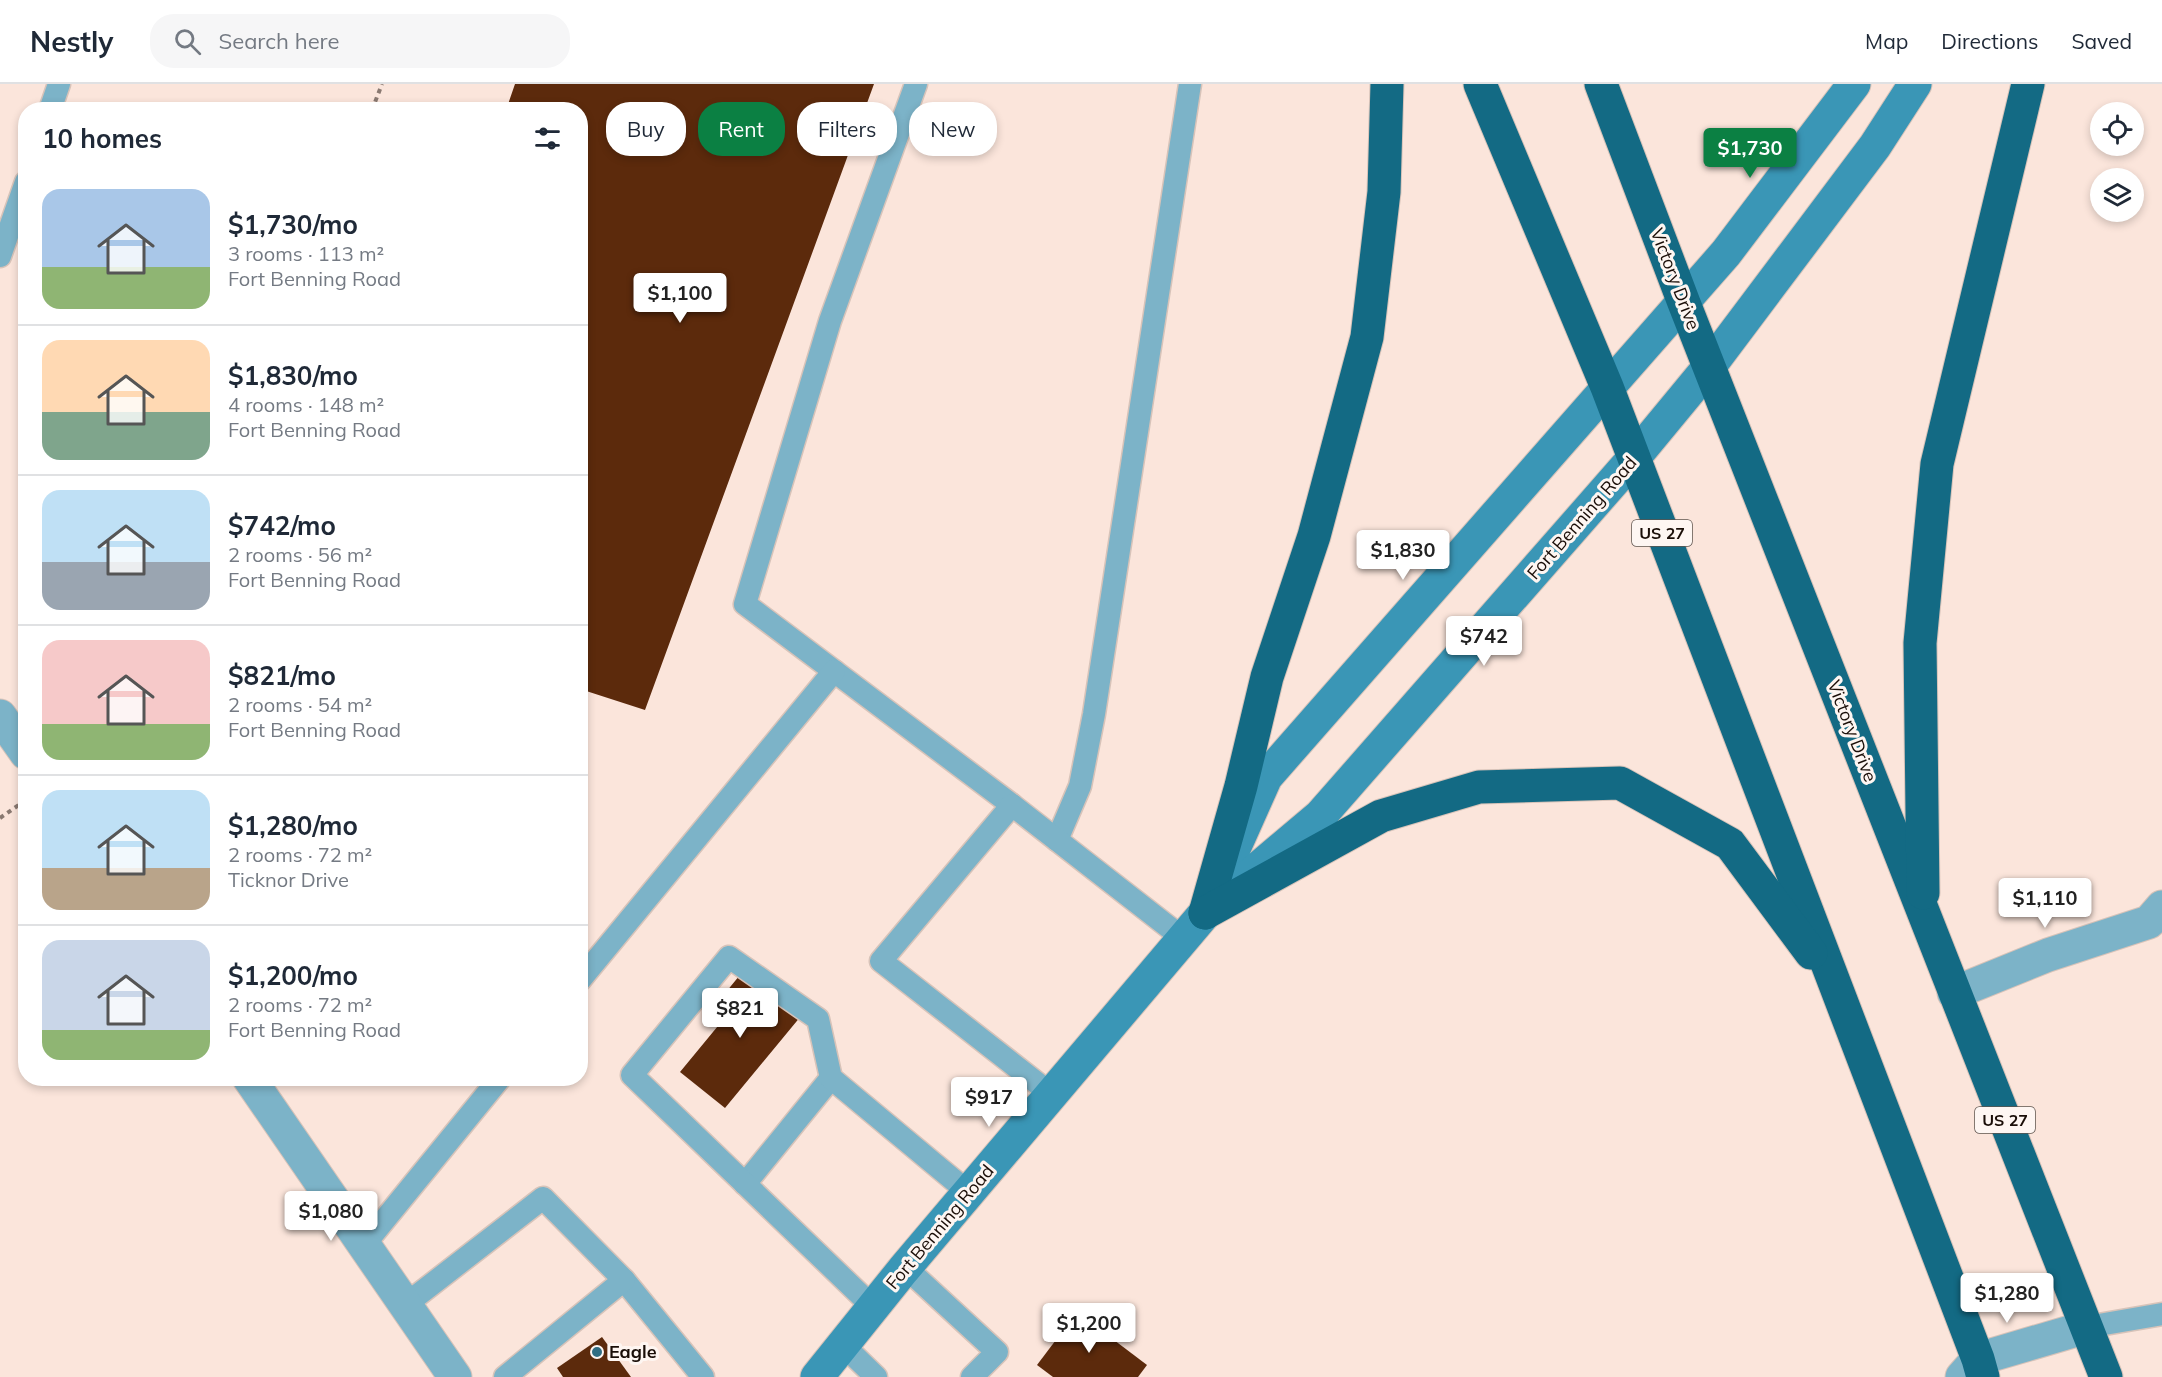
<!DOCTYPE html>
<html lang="en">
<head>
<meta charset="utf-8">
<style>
	:root { --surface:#fff; --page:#f6f6f7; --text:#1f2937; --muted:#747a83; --line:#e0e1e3; --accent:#0b8043 }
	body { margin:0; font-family:Mulish,sans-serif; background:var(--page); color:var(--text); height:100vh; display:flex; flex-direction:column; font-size:22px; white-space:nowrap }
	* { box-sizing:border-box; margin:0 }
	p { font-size:20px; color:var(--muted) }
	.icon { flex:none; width:33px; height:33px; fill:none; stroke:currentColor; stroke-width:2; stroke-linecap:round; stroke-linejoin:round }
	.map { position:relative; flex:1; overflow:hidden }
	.drawer { position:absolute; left:18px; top:18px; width:570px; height:984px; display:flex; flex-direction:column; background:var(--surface); border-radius:24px; box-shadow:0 3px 9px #0003 }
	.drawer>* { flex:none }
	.guide { position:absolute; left:606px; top:18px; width:570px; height:54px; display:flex; gap:12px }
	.fabs { position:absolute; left:2090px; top:18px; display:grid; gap:12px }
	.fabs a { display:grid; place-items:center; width:54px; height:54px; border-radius:50%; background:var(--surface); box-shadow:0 3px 9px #0003; font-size:30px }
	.price { position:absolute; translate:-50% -51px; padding:0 14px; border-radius:6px; background:#fff; color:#222; font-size:20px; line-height:39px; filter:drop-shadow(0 2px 3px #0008) }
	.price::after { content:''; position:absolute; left:50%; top:36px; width:18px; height:14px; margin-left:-9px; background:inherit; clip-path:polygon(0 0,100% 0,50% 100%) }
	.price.current { background:var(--accent); color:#fff }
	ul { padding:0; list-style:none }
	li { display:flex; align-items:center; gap:18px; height:150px; padding:0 24px }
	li+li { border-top:2px solid var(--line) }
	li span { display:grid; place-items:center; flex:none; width:168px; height:120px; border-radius:18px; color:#555 }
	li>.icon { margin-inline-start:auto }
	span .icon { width:72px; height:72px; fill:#fffc; stroke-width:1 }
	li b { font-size:26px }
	h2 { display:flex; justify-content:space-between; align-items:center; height:72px; padding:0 24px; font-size:26px }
	.pill { padding:0 21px; border-radius:24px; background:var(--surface); box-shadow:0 3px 9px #0003; font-size:21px; line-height:54px }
	.pill.current { background:var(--accent); color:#fff }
	header { display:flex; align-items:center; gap:36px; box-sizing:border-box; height:84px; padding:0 30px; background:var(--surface); border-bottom:2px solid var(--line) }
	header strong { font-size:28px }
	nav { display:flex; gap:33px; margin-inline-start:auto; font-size:21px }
	.search { width:420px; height:54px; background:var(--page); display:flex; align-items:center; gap:15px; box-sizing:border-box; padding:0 21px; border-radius:24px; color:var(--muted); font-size:22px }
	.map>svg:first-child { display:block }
	.building { fill:#5c2a0c }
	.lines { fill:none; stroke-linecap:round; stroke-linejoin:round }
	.lane-casing { stroke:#d7c3b9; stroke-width:25 }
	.street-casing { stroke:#d7c3b9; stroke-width:35 }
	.secondary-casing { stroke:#d7c3b9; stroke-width:35 }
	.highway-casing { stroke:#d7c3b9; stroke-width:35 }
	.path { stroke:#8a7971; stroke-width:4; stroke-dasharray:4.5 4.5; stroke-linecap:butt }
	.lane { stroke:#7cb3c8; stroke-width:22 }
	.street { stroke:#7cb3c8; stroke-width:33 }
	.secondary { stroke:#3a96b6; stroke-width:33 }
	.highway { stroke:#136a84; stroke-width:33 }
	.poi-dot { fill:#306e84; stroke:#fef6f2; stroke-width:2 }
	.labels { text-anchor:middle; stroke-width:6; stroke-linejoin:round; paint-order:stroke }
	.shield { fill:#fef6f2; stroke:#5e544e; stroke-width:1.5 }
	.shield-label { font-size:16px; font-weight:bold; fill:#1a0e08 }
	.street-label { font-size:18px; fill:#1a0e08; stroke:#fef6f2 }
	.poi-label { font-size:18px; font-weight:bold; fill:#1a0e08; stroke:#fef6f2; text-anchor:start }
</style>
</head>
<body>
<header>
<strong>Nestly</strong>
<div class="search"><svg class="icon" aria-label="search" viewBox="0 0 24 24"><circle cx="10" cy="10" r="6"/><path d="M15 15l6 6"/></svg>Search here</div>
<nav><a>Map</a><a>Directions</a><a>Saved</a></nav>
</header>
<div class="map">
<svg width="2162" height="1293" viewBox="0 0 2162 1293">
	<rect width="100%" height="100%" fill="#fbe5db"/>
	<g class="building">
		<polygon points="515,0 874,0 645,626 580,605 580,26 506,26"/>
		<polygon points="744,886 801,932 725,1024 680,988 727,931 713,924"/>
		<polygon points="1077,1228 1147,1281 1138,1293 1053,1293 1037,1281"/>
		<polygon points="602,1253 631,1293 563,1293 557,1284"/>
	</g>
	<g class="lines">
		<defs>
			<g id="lane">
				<polyline points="916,0 830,237 745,520 1012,721"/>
				<polyline points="50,26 59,0"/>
				<polyline points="0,172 26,98"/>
				<polyline points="1057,756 1080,702 1094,630 1190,0"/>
				<polyline points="580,896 834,587"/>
				<polyline points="1051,1010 881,877 1012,721 1184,855"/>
				<polyline points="745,1100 831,994"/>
				<polyline points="364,1161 500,994"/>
				<polyline points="905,1183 997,1268 972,1293"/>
				<polyline points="624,1196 703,1293"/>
				<polyline points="405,1221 543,1114 624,1196 505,1293"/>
				<polyline points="873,1223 632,991 729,873 818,935 831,994 968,1108"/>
				<polyline points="2087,1243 2162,1230"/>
				<polyline points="843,1261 876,1293"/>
			</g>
			<g id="street">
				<polyline points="0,632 26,669"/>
				<polyline points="1954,909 2048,871 2149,838 2162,823"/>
				<polyline points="249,994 455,1293"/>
				<polyline points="1962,1293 1978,1275 2087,1243"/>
			</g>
			<g id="secondary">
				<polyline points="1233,767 1266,693 1726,169 1854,0"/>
				<polyline points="817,1293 903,1186 1205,829 1321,731 1633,375 1709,283 1875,62 1915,0"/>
			</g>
			<g id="highway">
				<polyline points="1480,0 1607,303 1978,1275 1983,1293"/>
				<polyline points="1601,0 1684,219 2106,1293"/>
				<polyline points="1923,809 1920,559 1937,380 2028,0"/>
				<polyline points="1205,829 1241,702 1267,593 1314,452 1367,253 1384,108 1387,0"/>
				<polyline points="1205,829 1381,732 1479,703 1620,699 1730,760 1811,869"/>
			</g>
		</defs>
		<use href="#lane" class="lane-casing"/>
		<use href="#street" class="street-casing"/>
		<use href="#secondary" class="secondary-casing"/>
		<use href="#highway" class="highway-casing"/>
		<g class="path">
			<polyline points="372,26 382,0"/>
			<polyline points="0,734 26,716"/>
		</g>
		<use href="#lane" class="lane"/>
		<use href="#street" class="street"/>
		<use href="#secondary" class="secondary"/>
		<use href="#highway" class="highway"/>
	</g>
	<circle class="poi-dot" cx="597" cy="1268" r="6"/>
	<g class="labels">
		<g class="shield">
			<rect x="1632" y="436" width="60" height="26" rx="4.5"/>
			<rect x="1975" y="1023" width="60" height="26" rx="4.5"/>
		</g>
		<g class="shield-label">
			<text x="1662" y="455">US 27</text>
			<text x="2005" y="1042">US 27</text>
		</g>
		<g class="street-label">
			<text transform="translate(1675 195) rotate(69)" y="6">Victory Drive</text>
			<text transform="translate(1582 434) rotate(-49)" y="6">Fort Benning Road</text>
			<text transform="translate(1852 647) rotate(69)" y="6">Victory Drive</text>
			<text transform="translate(940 1143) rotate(-50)" y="6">Fort Benning Road</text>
		</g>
		<g class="poi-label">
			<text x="609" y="1274">Eagle</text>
		</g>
	</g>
</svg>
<div class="fabs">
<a><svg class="icon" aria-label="locate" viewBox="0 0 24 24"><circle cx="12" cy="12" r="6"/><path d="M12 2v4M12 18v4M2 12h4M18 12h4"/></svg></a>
<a><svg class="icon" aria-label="layers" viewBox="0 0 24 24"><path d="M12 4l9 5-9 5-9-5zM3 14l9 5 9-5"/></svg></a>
</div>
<b class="price current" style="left:1750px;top:95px">$1,730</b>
<b class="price" style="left:680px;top:240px">$1,100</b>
<b class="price" style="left:1403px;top:497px">$1,830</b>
<b class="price" style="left:1484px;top:583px">$742</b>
<b class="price" style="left:2045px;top:845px">$1,110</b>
<b class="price" style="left:740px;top:955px">$821</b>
<b class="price" style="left:989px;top:1044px">$917</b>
<b class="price" style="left:331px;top:1158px">$1,080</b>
<b class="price" style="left:2007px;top:1240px">$1,280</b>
<b class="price" style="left:1089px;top:1270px">$1,200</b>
<div class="guide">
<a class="pill">Buy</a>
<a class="pill current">Rent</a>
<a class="pill">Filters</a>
<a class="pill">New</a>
</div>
<section class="drawer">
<h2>10 homes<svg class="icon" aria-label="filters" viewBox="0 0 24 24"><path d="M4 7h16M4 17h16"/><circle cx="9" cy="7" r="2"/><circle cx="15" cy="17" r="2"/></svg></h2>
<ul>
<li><span style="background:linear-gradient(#a9c7e8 65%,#8fb573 0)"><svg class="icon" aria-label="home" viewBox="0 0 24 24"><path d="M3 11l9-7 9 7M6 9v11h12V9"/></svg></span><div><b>$1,730/mo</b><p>3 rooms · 113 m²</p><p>Fort Benning Road</p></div></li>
<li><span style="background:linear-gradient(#ffd9b3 60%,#7fa58c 0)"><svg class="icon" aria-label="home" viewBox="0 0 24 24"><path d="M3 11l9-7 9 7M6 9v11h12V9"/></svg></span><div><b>$1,830/mo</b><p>4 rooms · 148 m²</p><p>Fort Benning Road</p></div></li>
<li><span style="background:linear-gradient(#bfe0f5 60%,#9aa5b1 0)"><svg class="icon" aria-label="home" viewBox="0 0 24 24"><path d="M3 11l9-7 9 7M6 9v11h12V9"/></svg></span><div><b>$742/mo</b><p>2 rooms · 56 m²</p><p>Fort Benning Road</p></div></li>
<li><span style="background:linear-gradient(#f6c9c9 70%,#8fb573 0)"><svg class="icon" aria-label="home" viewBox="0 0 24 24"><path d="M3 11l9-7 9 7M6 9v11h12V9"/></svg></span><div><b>$821/mo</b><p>2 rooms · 54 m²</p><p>Fort Benning Road</p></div></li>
<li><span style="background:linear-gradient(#bfe0f5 65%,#b9a48a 0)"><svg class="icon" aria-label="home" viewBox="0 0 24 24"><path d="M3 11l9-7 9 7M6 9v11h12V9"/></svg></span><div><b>$1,280/mo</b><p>2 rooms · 72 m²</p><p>Ticknor Drive</p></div></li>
<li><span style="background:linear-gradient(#c9d6e8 75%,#8fb573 0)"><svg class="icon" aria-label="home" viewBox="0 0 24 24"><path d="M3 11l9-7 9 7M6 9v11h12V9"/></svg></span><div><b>$1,200/mo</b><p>2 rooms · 72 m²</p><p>Fort Benning Road</p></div></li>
</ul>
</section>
</div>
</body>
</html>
